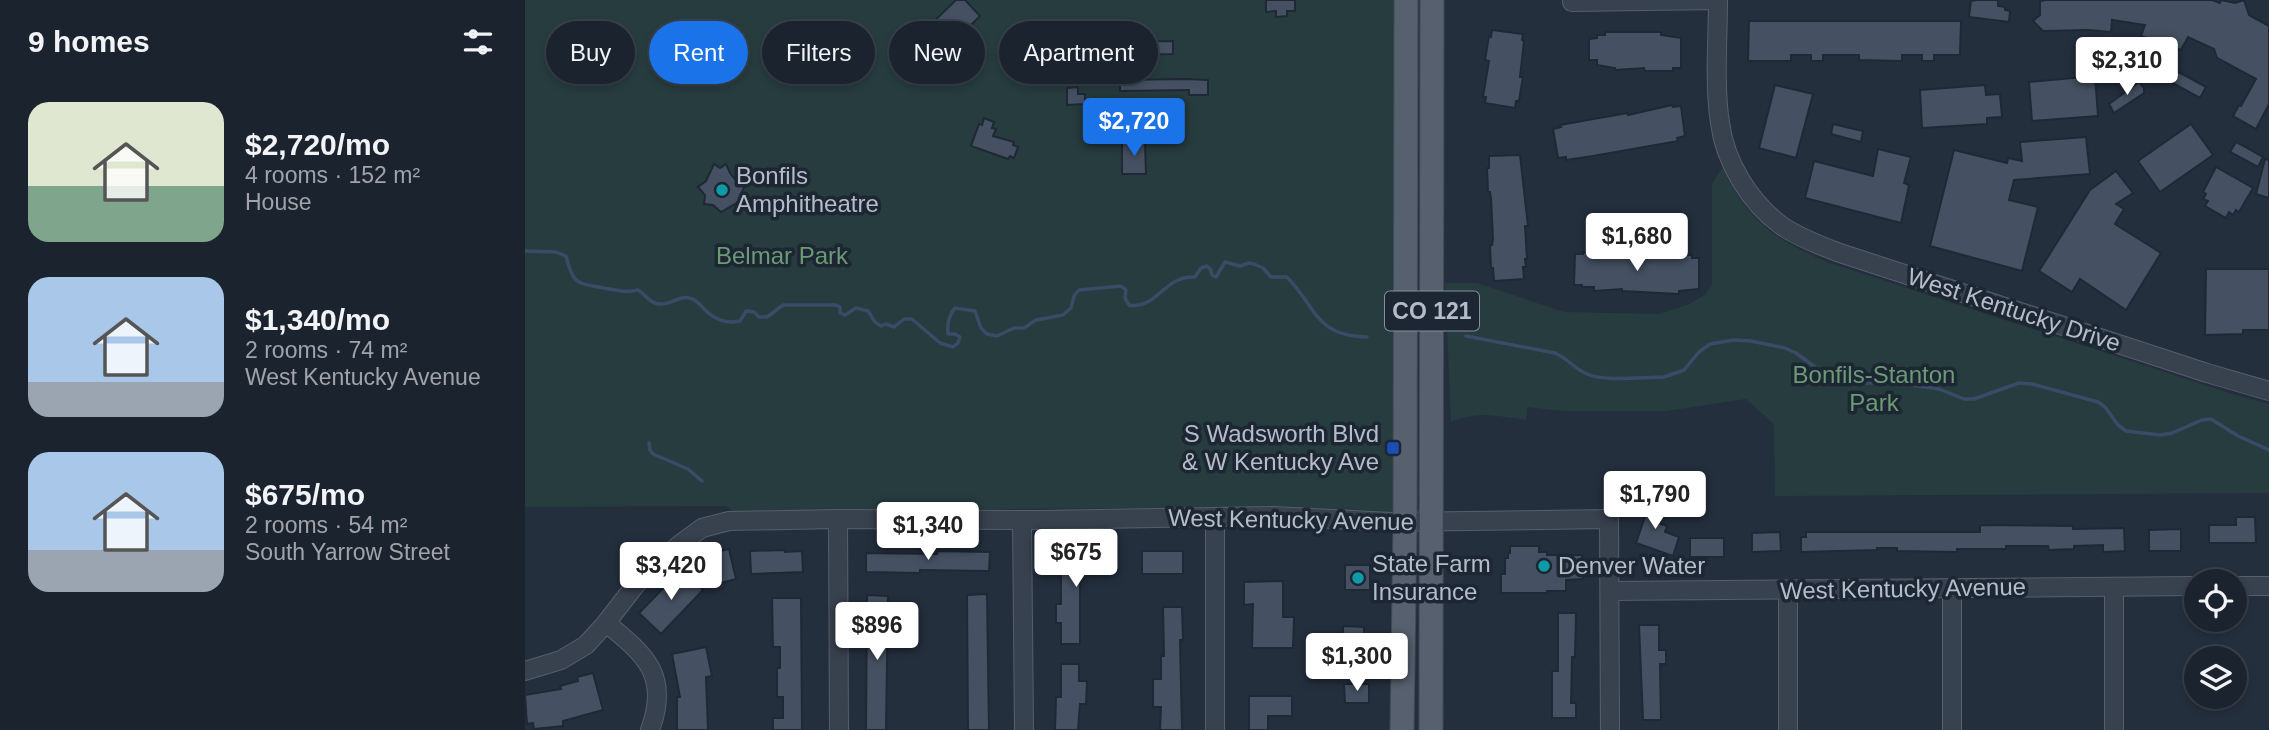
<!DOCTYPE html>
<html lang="en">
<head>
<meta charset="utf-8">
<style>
	:root { --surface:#1b232e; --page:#282f3a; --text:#f1f3f6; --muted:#a0a4aa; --line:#39404a; --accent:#1a73e8 }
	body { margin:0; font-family:Arial,sans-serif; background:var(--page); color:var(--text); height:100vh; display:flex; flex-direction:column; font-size:26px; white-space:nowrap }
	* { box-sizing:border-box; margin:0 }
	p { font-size:23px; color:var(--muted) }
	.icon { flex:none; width:38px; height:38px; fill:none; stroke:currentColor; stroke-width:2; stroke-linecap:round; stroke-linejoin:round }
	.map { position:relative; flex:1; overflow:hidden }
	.side { display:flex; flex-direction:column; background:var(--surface); width:525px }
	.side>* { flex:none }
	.top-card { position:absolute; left:21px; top:21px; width:665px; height:63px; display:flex; gap:14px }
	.tools { position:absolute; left:1659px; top:569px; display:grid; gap:14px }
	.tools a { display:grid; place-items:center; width:63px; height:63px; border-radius:50%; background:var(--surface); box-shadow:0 4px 10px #0003,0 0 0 2px var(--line); font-size:35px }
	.price { position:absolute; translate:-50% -60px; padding:0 16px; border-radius:7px; background:#fff; color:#222; font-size:23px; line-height:46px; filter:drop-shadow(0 2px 4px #0008) }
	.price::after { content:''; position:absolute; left:50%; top:42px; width:21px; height:16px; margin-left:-10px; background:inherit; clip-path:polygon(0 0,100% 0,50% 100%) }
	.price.on { background:var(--accent); color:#fff }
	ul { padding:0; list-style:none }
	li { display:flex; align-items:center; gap:21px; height:175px; padding:0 28px }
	li span { display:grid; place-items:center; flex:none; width:196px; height:140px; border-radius:21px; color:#555 }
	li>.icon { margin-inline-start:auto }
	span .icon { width:84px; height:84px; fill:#fffc; stroke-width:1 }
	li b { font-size:30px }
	h2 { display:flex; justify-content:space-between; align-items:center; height:84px; padding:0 28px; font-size:30px }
	.chip { padding:0 24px; border-radius:32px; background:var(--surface); box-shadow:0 4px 10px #0003,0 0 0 2px var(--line); font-size:24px; line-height:63px }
	.chip.on { background:var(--accent); color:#fff }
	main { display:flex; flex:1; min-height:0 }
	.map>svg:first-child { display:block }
	.green { fill:#263c3f }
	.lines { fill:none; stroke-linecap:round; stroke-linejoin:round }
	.stream { stroke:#394c67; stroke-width:3.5 }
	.building { fill:#455162; stroke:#1f2835; stroke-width:2 }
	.minor-casing { stroke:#565f6c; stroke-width:20 }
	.major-casing { stroke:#414a57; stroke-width:25 }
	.minor { stroke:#38414e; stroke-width:18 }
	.major { stroke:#56606e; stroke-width:23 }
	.culture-dot { fill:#0f9aa8; stroke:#1d2633; stroke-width:2.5 }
	.transit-dot { fill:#1a4fb4; stroke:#1d2633; stroke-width:2.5 }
	.labels { text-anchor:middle; stroke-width:7; stroke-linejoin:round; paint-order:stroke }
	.shield { fill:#1d2633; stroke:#878f9c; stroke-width:2 }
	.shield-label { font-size:23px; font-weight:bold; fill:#b4bcc9 }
	.poi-label { font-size:24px; fill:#b4bcc9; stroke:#1d2633; text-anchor:start }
	.park-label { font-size:24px; fill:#6b9a76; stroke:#1d2633 }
	.street-label { font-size:24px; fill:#b4bcc9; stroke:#1d2633 }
</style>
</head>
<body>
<main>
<section class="side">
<h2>9 homes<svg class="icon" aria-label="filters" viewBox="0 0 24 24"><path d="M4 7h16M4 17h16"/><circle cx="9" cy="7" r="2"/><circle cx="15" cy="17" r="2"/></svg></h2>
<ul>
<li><span style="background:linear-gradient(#dfe7d0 60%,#7fa58c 0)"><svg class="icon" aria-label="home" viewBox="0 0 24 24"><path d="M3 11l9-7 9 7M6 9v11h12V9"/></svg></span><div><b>$2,720/mo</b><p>4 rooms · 152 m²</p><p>House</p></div></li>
<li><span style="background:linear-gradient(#a9c7e8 75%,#9aa5b1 0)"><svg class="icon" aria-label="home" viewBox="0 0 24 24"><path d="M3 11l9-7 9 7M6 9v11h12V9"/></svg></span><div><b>$1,340/mo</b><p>2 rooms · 74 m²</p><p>West Kentucky Avenue</p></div></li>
<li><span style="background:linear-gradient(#a9c7e8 70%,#9aa5b1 0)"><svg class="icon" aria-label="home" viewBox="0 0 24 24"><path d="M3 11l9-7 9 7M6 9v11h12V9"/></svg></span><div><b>$675/mo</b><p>2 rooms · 54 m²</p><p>South Yarrow Street</p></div></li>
</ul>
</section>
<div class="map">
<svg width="1744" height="730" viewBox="0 0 1744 730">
	<rect width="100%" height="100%" fill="#242f3e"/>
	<g class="green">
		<polygon points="0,0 873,0 872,513 757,507 208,511 201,506 0,507"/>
		<path d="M1197,168c27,52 52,72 105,94l405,132 37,10v89l-494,3 -1,-72 -28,-25 -80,12h-102l-37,-4 -1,13c-28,-4 -49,-9 -75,2l-6,-139h32l87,29 95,2 28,-9 18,-10 7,-10v-101z"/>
	</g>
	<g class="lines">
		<g class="stream">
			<path d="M0,251l31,1 10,4c7,29 11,27 38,32 12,2 21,5 34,2 7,4 9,10 17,13 15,5 24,-10 37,-4 6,2 9,7 13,11 11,10 21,14 35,11l6,-10 8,1 5,5h8l16,-12h53l4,2v6l5,2 11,-7 12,3 7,11 6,4 5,-2 8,3 10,-8h8l28,24 13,4 5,-4 2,-6 -5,-3h-7c-1,-10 0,-18 7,-26l20,3 6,17 6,6 10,2 17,-8h10l12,-8 27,-5 8,-7 3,-12 5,-6 42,-4 5,4 -1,8 4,7c28,5 35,-30 66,-28l6,-9 6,-2 4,4 1,5 4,2 9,-15 15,4 9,-3 5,1 9,4 8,9h16c30,31 28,59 80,60"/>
			<path d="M941,336l89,17c12,5 20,16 32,21 19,8 55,3 77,3l20,-7 15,-18 11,-8 24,-4 17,1 34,7 11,5 38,28 15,3 41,-2 49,7 25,10h10l45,-16 13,1 66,18 7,5 13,18 8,6 34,4 12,-2 30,-13 9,-1 27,17 31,14"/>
			<polyline points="124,443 125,450 128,454 163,469 177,481"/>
		</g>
	</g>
	<g class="building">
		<polygon points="431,0 440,0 455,16 422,49 402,28"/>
		<polygon points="741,0 770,0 770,11 762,11 762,16 751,17 751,11 741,12"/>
		<polygon points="1452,0 1473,0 1473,6 1480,7 1480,10 1485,11 1484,22 1444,17 1446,1"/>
		<polygon points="1521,0 1687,0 1695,3 1696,0 1710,3 1719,0 1724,15 1744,26 1744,104 1731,129 1708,116 1714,105 1716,106 1731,79 1692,58 1689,49 1663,37 1656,50 1616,36 1620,25 1587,20 1586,32 1563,30 1518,31 1508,21 1515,15 1515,1"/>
		<polygon points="542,21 554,21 555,32 562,32 563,51 554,51 554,55 539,56 539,52 526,53 525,34 543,33"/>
		<polygon points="1224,21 1436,21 1435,55 1409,55 1409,61 1397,61 1397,55 1377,55 1377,61 1334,60 1334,55 1298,55 1298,61 1286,61 1286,55 1266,55 1266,61 1223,61"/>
		<polygon points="967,30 998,34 997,40 999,41 995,77 998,77 994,101 991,101 990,108 960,103 961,97 958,97 964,61 960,60 964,36 966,37"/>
		<polygon points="1080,32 1136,32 1136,35 1156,38 1156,68 1148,68 1148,71 1120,71 1119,68 1090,70 1090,68 1072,65 1072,60 1064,60 1064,39 1072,38 1072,35 1080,35"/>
		<polygon points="648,41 648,54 599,55 598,42"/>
		<polygon points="1639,64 1681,87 1675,98 1633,75"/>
		<polygon points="1570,76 1573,116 1507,121 1504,82"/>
		<polygon points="660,79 683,80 683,95 664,95 664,90 595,91 595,80"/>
		<polygon points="1614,82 1619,88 1619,93 1589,113 1584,104"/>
		<polygon points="1250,85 1288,94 1271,158 1234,148"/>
		<polygon points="1460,85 1461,95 1475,94 1477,117 1462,118 1462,124 1397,128 1395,90"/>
		<polygon points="553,87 553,94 560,94 560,104 542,105 542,88"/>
		<polygon points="1147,105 1148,107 1156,106 1160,136 1152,138 1153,141 1068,156 1041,160 1041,157 1033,158 1028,129 1036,127 1035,125 1102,113 1103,115"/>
		<polygon points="459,118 469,122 467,128 471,129 468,136 489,142 488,145 493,147 489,158 485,156 483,159 446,146 454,124 457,125"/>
		<polygon points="1308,124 1338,131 1336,142 1306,134"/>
		<polygon points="1666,124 1688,155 1635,192 1613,161"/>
		<polygon points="1561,137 1565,174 1489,180 1484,200 1513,207 1497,271 1405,246 1429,150 1482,163 1483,158 1497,161 1495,142"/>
		<polygon points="597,142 620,142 621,174 597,174"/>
		<polygon points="1711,142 1738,157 1733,167 1705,152"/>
		<polygon points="1353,149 1386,157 1379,183 1384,185 1376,223 1280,198 1289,161 1348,176"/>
		<polygon points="995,155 1003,226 1000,226 1002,259 1000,259 1001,267 998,267 999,279 969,281 968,268 966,268 965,245 967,245 968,239 966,198 965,192 963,192 962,168 964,168 964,156"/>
		<polygon points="1740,159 1744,160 1744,198 1731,194"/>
		<polygon points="189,164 195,168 201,164 205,173 212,182 220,185 217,192 220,198 196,212 188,205 179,204 180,195 173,187 181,181"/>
		<polygon points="1691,167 1728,188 1714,212 1711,210 1708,215 1704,212 1701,218 1680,206 1683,201 1678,199 1681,194 1678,192"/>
		<polygon points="1591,171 1608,193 1591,204 1599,209 1590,224 1636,253 1601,310 1555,279 1547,292 1514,271 1565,190"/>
		<polygon points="1058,252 1139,256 1139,254 1167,255 1167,258 1174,258 1174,289 1154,291 1154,294 1097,291 1097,289 1069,291 1069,287 1057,287 1057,285 1049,285 1050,254 1058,254"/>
		<polygon points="1681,269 1744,269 1744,330 1718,330 1718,334 1680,335"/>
		<polygon points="1114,501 1133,502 1133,523 1142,526 1140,532 1154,537 1148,556 1111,543 1121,514 1114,514"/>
		<polygon points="1711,517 1730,517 1731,543 1684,543 1684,525 1711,525"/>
		<polygon points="1455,525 1548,526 1548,529 1599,528 1600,551 1578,552 1578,545 1549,546 1549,549 1524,550 1523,546 1481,546 1481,549 1432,549 1432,552 1372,551 1372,548 1352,548 1352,550 1276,552 1276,537 1281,537 1281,532 1455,532"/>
		<polygon points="1656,529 1656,551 1624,551 1624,530"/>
		<polygon points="1255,532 1256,551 1227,552 1227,533"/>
		<rect x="1165" y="538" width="34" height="19"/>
		<polygon points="985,546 1014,546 1014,552 1022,552 1022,555 1057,555 1058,579 1041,580 1041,591 1022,591 1022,593 976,593 976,574 980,574 980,558 983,558 983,553 985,553"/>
		<polygon points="204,549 211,579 188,585 183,563 188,562 186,553"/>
		<polygon points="260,550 260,552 277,551 278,572 226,574 225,551"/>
		<polygon points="413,551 465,552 464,571 395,570 395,573 341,572 341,553 412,554"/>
		<polygon points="532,551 589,554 588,570 555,569 555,644 536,644 536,623 531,623 531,604 536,604 536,569 532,569"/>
		<rect x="617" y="551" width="41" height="23"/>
		<rect x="820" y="565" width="25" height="25"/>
		<polygon points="156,570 178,590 136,634 114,613"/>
		<polygon points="758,581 758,617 769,617 768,648 727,648 728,604 719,605 719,582"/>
		<polygon points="462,594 464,730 443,730 442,595"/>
		<polygon points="342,595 363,596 361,730 341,730"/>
		<polygon points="247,598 276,598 277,730 248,730 248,718 258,718 258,697 252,697 252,668 255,668 255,647 248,647"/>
		<polygon points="638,607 657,607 658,640 655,640 657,730 635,730 636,707 628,707 628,679 636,679 636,656 639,656"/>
		<polygon points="1033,613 1051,613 1050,657 1047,657 1046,703 1051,703 1051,718 1027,718 1027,671 1033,671"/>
		<polygon points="1114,625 1134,625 1134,650 1141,650 1141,664 1135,664 1136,720 1118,720"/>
		<polygon points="818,626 839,627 839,650 822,649 821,660 808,660 808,647 812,647 812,633 818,633"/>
		<polygon points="181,647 187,676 181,677 183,730 152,730 152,697 155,697 147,654"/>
		<polygon points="536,664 554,664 554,681 562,681 561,704 555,704 553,730 530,730 531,697 536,697"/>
		<polygon points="68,673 78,710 38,721 38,726 9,729 8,723 2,724 0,695 36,689 35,686 53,681 52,677"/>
		<polygon points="819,684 844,684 844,703 820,703"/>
		<polygon points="724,696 767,696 767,716 743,716 743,730 724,730"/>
	</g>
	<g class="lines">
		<defs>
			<g id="minor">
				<path d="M1047,2l146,-2c0,40 -4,83 2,123 5,39 30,80 62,103 18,12 39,20 58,27l367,120 62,18"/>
				<polyline points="690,517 690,730"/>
				<polyline points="313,519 314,730"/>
				<polyline points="497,520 499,730"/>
				<polyline points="1710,586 1744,586"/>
				<polyline points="1263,590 1263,730"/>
				<polyline points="1085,591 1671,586"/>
				<path d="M81,623c40,32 64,53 44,107"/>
				<polyline points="0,671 36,660 61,645 81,623 112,583 154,545 177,528 204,521 313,519 514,520 748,516 866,522 1084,519 1085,730"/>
				<polyline points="1427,730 1427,588"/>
				<polyline points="1589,730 1589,587"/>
			</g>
			<g id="major">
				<polyline points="877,730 880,522 881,0"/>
				<polyline points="906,730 907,0"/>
			</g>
		</defs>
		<use href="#minor" class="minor-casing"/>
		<use href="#major" class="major-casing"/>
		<use href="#minor" class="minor"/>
		<use href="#major" class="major"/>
	</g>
	<g class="culture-dot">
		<circle cx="197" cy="190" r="7"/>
		<circle cx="1019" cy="566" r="7"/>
		<circle cx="833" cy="578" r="7"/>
	</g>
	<rect class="transit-dot" x="861" y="441" width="14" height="14" rx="3.5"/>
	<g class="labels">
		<rect class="shield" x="860" y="291.5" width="94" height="39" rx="5"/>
		<g class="shield-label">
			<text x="907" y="319">CO 121</text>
		</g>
		<g class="poi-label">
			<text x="211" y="184">Bonfils<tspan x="211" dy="28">Amphitheatre</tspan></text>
			<text x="854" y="442" text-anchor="end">S Wadsworth Blvd<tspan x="854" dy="28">&amp; W Kentucky Ave</tspan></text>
			<text x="847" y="572">State Farm<tspan x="847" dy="28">Insurance</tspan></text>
			<text x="1033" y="574">Denver Water</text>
		</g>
		<g class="park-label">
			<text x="257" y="264">Belmar Park</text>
			<text x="1349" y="383">Bonfils-Stanton<tspan x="1349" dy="28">Park</tspan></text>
		</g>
		<g class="street-label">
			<text transform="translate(1489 310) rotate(18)" y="8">West Kentucky Drive</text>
			<text transform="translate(766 520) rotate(1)" y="8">West Kentucky Avenue</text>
			<text transform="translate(1378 589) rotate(-1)" y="8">West Kentucky Avenue</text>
		</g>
	</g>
</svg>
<div class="tools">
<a><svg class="icon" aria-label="locate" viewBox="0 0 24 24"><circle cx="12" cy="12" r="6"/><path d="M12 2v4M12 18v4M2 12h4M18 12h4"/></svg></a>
<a><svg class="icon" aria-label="layers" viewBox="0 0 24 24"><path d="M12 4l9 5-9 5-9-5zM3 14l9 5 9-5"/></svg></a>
</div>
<b class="price" style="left:1602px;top:97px">$2,310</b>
<b class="price on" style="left:609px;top:158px">$2,720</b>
<b class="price" style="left:1112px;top:273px">$1,680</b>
<b class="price" style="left:1130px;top:531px">$1,790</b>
<b class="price" style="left:403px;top:562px">$1,340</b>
<b class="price" style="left:551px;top:589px">$675</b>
<b class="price" style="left:146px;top:602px">$3,420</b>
<b class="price" style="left:352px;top:662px">$896</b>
<b class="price" style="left:832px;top:693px">$1,300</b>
<div class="top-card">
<a class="chip">Buy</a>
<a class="chip on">Rent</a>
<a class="chip">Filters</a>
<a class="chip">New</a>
<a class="chip">Apartment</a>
</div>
</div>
</main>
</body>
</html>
